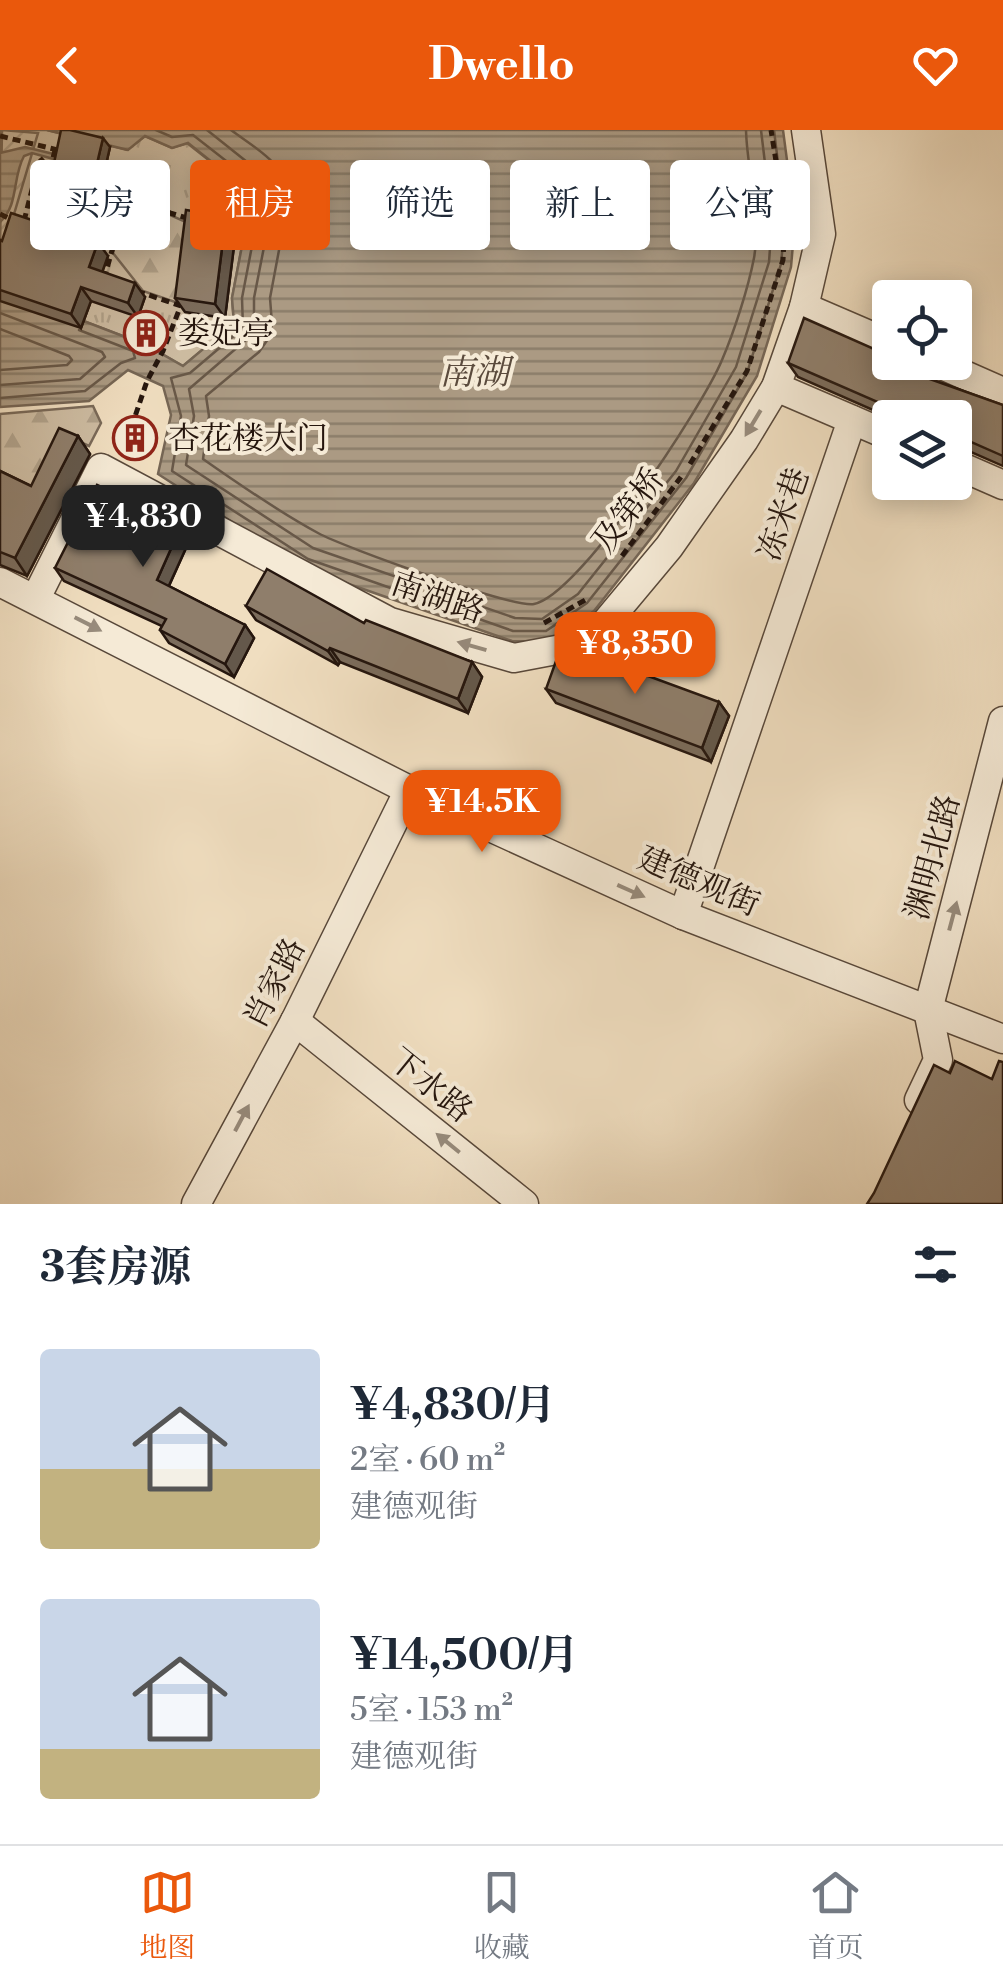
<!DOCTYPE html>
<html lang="zh">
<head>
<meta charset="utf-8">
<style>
	:root { --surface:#fff; --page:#f6f6f7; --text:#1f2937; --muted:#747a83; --line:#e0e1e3; --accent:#ea580c }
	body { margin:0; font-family:"Libre Bodoni","Noto Serif SC",serif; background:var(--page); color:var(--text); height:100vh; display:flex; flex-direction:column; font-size:38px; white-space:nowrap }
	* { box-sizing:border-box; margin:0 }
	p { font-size:32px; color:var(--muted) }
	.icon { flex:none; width:55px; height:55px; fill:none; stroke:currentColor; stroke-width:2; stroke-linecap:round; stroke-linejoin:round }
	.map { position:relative; height:1074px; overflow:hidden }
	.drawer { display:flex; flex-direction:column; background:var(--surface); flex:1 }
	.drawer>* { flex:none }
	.hud { position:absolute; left:30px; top:30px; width:945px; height:90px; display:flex; gap:20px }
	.controls { position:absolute; left:872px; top:150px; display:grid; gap:20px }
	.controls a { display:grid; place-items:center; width:100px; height:100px; border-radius:10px; background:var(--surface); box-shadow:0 5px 25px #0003; font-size:50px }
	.price { position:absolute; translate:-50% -85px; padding:0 22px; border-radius:20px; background:var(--accent); color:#fff; font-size:32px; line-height:65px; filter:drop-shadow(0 2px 5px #0008) }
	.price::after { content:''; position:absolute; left:50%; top:60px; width:30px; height:22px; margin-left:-15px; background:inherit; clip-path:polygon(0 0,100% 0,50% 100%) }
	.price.current { background:#222; color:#fff }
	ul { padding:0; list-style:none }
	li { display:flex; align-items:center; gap:30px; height:250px; padding:0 40px }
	li span { display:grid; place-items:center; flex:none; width:280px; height:200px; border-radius:10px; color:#555 }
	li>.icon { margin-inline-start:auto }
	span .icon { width:120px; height:120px; fill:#fffc; stroke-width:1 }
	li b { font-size:42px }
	h2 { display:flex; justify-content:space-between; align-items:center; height:120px; padding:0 40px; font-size:42px }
	.tag { padding:0 35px; border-radius:10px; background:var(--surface); box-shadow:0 5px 25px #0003; font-size:35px; line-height:90px }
	.tag.current { background:var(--accent); color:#fff }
	header { display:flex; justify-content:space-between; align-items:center; height:130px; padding:0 40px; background:var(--accent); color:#fff; font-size:45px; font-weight:700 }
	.tab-bar { display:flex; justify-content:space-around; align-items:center; height:140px; border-top:2px solid var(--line); background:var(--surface); font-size:28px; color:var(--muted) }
	.tab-bar a { display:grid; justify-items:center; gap:5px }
	.tab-bar .current { color:var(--accent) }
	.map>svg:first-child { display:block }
	.grass { fill:url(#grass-tufts); stroke:#796958; stroke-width:2.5 }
	.forest { fill:url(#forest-firs); stroke:#796958; stroke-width:2.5 }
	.garden { fill:url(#garden-furrows); stroke:#796958; stroke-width:2.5 }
	.water { fill:url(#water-rules); stroke:#756554; stroke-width:2.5 }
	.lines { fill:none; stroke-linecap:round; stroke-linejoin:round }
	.shore { stroke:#685848; stroke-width:2.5 }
	.minor-casing { stroke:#58483a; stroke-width:31 }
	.path { stroke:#25160e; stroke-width:5; stroke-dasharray:8 5; stroke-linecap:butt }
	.minor { stroke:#f5ead6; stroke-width:28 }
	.wall { fill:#7b6c5c; stroke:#25160e; stroke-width:2.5 }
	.shaded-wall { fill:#64584b; stroke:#25160e; stroke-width:2.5 }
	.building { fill:#8f7e6b; stroke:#25160e; stroke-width:2.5 }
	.oneway { fill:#978b7c }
	.labels { text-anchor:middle; stroke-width:8; stroke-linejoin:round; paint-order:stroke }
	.poi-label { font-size:32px; fill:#25160e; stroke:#f5ead6; text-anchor:start }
	.street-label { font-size:32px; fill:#25160e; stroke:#f5ead6 }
	.water-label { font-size:35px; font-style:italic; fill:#5b4b3d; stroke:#f5ead6 }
</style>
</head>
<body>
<header><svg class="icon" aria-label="back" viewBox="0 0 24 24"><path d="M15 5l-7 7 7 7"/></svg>Dwello<svg class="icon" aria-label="heart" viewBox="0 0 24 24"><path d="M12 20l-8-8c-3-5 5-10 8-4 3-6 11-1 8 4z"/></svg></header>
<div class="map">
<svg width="1003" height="1074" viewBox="0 0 1003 1074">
	<defs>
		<pattern id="grass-tufts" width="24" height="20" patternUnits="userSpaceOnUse" patternTransform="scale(2.5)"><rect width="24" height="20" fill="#cdbca2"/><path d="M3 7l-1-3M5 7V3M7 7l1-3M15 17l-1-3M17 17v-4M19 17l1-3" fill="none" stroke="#b0a18a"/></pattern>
		<pattern id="forest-firs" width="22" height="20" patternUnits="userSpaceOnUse" patternTransform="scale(2.5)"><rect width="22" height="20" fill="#cdbca2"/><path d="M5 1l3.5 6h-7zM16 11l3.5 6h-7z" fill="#b0a18a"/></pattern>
		<pattern id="garden-furrows" width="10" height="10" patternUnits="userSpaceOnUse" patternTransform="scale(2.5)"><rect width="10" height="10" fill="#cdbca2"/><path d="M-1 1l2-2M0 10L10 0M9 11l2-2" fill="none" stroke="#b0a18a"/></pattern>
		<pattern id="water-rules" width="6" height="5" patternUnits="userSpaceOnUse" patternTransform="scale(2.5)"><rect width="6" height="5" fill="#ab9a83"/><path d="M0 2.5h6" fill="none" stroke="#8b7d6a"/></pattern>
	</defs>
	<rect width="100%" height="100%" fill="#f0dec0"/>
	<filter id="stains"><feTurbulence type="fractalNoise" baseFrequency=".002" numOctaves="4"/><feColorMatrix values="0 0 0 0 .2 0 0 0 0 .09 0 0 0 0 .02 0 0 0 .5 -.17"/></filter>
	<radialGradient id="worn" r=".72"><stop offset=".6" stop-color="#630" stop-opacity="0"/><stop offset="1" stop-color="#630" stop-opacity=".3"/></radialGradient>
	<polygon class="grass" points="0,0 47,0 127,20 145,6 172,18 187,13 252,64 232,168 234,194 183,236 146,215 0,159"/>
	<g class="forest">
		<polygon points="133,54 134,62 154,78 186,92 178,173 143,161 113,123"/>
		<polygon points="93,276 101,293 89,316 74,309 43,365 0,344 0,284"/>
	</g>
	<polygon class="garden" points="2,0 38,3 4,118 0,117"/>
	<g class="water">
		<polygon points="47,0 783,0 795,91 791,137 757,246 694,353 594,481 548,512 512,511 303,438 158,344 171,285 163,256 128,240 89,271 0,277 0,159 146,215 183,236 234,193 232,168 252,64 188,13 172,18 145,6 128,20"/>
		<path d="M25,17l49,12 22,11 15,-4 15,3 -1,3 -10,-2 -9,10 -37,-1 -14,-10 2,-9 -25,-7 -8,3c-12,22 -5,49 -24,66v-69z"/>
	</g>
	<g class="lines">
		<g class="shore">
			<polyline points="156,0 172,7 193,5 257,55 262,64 242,168 243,198 190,243 171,248 181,286 172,341 308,429 513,501 546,501 587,473 686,348 747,243 781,134 785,91 774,0"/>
			<polyline points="207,0 267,48 274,66 254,168 254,203 189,259 194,286 186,335 313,418 515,488 542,489 578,464 676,341 736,237 769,132 772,91 761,0"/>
			<path d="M231,0c24,18 56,34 58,67l-19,101 2,26 -4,15 -9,13 -53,44 3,20 -6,43c37,26 76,53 115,74 25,14 195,75 216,71 45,-8 169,-198 188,-244 12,-28 26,-71 32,-102 8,-43 -7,-85 -8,-128"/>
			<polyline points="0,183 102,222 105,227 80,249 0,255"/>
			<polyline points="0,199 69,226 72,230 67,235 0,240"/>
			<polyline points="0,268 85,261 121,233 135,228 133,221 79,200"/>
		</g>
		<defs>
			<g id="minor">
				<polyline points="804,177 890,214"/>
				<polyline points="935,232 1003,262"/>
				<polyline points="776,257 890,306"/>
				<polyline points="955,334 1003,355"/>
				<polyline points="0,452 409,660 683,785 1003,909"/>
				<polyline points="36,468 101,338 390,492 514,528 588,514 669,417 744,310 776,257 804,177 821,104 806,0"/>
				<polyline points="683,785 852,290"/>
				<polyline points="295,891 524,1074"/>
				<polyline points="919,970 938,930 928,880 1003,591"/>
				<polyline points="196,1074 295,891 409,660"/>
			</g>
		</defs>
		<use href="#minor" class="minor-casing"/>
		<g class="path">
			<polyline points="0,6 62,21"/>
			<polyline points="102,31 130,37 137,60 170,83 190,89"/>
			<polyline points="50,40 55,20"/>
			<polyline points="105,53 111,33"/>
			<polyline points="153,70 161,69 163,61"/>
			<polyline points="0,84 12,90"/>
			<polyline points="195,85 207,74"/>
			<polyline points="207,85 220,82"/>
			<path d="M24,91l16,-63c23,27 50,34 82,19l-19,74 -4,-2"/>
			<polyline points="104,149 132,49"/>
			<polyline points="137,161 181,176"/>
			<polyline points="123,322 147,251 163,221 181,175"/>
			<polyline points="690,334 747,241 783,130 785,87 771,0"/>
			<polyline points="622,426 681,347"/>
			<polyline points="392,460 420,469"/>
			<polyline points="544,493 587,469"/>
		</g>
		<use href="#minor" class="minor"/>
	</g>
	<g class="wall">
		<polygon points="110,17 102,52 60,42 54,33"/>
		<polygon points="236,100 225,188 185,182 175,168"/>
		<polygon points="0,110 108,126 102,142 145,167 138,187 91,171 81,198 0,171"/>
		<polygon points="788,233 919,245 1003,275 1003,336 962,318 955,319 955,288 891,288 798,247"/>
		<polygon points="78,306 90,324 27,446 0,435 0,341 31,356"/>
		<polygon points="191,407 169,456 245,495 254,508 234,547 169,513 160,500 162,496 64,451 55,438"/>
		<polygon points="246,476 364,493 472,532 482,547 468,583 340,532 338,535 256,490"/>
		<polygon points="546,559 719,572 729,586 711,632 556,573"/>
	</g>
	<g class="shaded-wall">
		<polygon points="103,8 110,17 102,52 95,42"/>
		<polygon points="226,86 236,100 225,188 215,174"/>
		<polygon points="98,112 108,126 99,151 89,137"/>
		<polygon points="135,153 145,167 138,187 128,173"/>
		<polygon points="81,157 91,171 81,198 71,184"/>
		<polygon points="78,306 90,324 27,446 15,428"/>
		<polygon points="182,394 191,407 166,462 157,450"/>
		<polygon points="245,495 254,508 234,547 225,534"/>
		<polygon points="330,518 340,532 338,535 328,521"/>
		<polygon points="472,532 482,547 468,583 458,569"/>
		<polygon points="719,572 729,586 711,632 702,618"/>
	</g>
	<g class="building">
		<polygon points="61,0 70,0 103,8 95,42 54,33"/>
		<polygon points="186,80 226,86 215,174 175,168"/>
		<polygon points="11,83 98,112 89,137 135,153 128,173 81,157 71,184 0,160 0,110 2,111"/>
		<polygon points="804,188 890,226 890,232 905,232 912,236 910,242 1003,275 1003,326 955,305 955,288 906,288 887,276 788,233"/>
		<polygon points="59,298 78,306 15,428 0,422 0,341 31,356"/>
		<polygon points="97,355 182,394 157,450 245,495 225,534 160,500 166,489 55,438"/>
		<polygon points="267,439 364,493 366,490 472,532 458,569 330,518 328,521 246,476"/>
		<polygon points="591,525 719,572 702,618 546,559 556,531"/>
		<polygon points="955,931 992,949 999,931 1003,932 1003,1074 867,1074 874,1063 934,935 950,943"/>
	</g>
	<defs><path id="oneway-solid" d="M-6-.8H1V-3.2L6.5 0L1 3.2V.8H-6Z" transform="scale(2.5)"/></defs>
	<g class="oneway">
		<use href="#oneway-solid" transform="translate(753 293) rotate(121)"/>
		<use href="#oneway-solid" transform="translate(88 494) rotate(27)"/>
		<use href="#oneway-solid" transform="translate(472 516) rotate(-164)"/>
		<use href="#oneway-solid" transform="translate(631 761) rotate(24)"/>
		<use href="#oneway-solid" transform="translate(953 786) rotate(-75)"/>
		<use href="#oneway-solid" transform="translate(242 988) rotate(-62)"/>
		<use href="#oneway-solid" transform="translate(448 1013) rotate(-141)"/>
	</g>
	<defs>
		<symbol id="building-ring" viewBox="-11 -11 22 22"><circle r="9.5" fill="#f5ead6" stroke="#8f2418" stroke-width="1.5"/><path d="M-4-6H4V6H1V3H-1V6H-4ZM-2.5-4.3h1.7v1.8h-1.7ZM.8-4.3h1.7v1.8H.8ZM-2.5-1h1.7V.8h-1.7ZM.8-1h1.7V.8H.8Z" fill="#8f2418"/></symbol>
	</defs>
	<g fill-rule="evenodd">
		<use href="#building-ring" x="121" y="178" width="50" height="50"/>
		<use href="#building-ring" x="110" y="283" width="50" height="50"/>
	</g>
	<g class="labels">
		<g class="poi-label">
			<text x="178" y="214">娄妃亭</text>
			<text x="168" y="319">杏花楼大门</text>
		</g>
		<g class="street-label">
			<text transform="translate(628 380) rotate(-53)" y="11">及第桥</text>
			<text transform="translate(783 384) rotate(-71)" y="11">冻米巷</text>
			<text transform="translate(438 467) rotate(19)" y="11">南湖路</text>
			<text transform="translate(932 727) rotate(-75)" y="11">渊明北路</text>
			<text transform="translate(699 751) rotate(23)" y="11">建德观街</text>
			<text transform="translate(274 853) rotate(-63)" y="11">肖家路</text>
			<text transform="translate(431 955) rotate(39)" y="11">下水路</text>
		</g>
		<g class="water-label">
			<text x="474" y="254">南湖</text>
		</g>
	</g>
	<rect width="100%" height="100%" filter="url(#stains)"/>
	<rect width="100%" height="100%" fill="url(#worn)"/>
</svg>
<div class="controls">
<a><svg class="icon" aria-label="locate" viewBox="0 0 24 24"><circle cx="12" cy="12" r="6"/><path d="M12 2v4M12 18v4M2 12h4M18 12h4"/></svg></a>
<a><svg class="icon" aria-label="layers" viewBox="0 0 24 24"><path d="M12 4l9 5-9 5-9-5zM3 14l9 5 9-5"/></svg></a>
</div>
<b class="price current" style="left:143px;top:440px">¥4,830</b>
<b class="price" style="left:635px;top:567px">¥8,350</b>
<b class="price" style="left:482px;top:725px">¥14.5K</b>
<div class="hud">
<a class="tag">买房</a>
<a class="tag current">租房</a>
<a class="tag">筛选</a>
<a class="tag">新上</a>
<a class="tag">公寓</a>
</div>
</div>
<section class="drawer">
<h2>3套房源<svg class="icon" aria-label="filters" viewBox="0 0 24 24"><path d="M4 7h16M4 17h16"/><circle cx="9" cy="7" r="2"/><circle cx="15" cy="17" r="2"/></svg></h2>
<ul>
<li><span style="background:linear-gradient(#c9d6e8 60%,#c2b280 0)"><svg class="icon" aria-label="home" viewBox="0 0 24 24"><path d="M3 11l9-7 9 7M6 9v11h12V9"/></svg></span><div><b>¥4,830/月</b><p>2室 · 60 m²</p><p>建德观街</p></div></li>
<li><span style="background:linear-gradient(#c9d6e8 75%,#c2b280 0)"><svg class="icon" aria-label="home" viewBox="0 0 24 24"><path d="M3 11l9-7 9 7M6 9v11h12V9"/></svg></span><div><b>¥14,500/月</b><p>5室 · 153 m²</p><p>建德观街</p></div></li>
</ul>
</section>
<nav class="tab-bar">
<a class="current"><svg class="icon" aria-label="map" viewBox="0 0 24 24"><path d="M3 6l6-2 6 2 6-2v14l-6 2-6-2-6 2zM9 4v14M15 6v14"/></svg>地图</a>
<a><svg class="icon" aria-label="saved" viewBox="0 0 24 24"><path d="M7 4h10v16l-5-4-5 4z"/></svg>收藏</a>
<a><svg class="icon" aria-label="home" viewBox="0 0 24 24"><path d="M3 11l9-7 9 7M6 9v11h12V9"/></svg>首页</a>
</nav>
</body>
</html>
